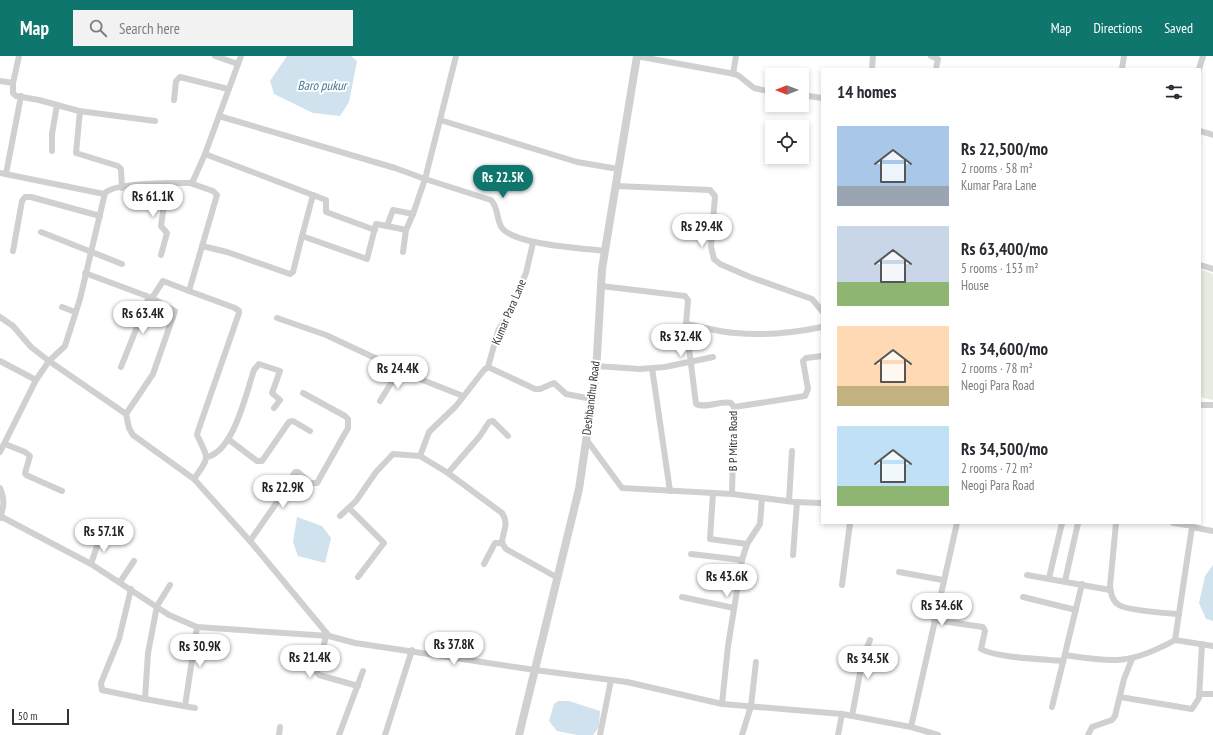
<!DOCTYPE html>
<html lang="en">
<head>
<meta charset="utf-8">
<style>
	:root { --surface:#fff; --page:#f2f2f3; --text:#2b2b33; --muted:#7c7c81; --accent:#0f766e }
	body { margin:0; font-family:"PT Sans Narrow",sans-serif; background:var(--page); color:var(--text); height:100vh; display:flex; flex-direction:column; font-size:15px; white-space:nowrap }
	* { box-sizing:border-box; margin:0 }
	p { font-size:13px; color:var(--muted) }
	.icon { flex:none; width:22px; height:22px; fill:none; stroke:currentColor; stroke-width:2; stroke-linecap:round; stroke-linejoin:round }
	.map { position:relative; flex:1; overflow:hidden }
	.sheet { position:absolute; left:821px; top:12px; width:380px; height:456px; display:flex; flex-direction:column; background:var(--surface); border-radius:0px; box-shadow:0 2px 6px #0003 }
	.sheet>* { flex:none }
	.needle { width:26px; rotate:270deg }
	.fabs { position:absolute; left:765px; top:12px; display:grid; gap:8px }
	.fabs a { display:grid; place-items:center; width:44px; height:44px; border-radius:0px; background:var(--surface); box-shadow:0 2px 6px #0003; font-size:20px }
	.scale { position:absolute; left:12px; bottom:10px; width:57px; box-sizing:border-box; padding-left:4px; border:2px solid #333; border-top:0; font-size:11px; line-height:14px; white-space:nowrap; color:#333; -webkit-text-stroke:3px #fff; paint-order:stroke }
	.price { position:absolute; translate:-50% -34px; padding:0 9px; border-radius:14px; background:#fff; color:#222; font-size:13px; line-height:26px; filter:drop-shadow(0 1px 2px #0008) }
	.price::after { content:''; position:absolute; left:50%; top:24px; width:12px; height:9px; margin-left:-6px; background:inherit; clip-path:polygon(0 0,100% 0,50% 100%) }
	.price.active { background:var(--accent); color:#fff }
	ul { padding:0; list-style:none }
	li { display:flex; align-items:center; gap:12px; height:100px; padding:0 16px }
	li span { display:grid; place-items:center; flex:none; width:112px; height:80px; border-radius:0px; color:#555 }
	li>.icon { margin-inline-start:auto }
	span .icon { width:48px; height:48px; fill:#fffc; stroke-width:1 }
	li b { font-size:17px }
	h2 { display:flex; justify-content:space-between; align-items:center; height:48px; padding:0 16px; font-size:17px }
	header { display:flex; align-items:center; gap:24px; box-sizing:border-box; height:56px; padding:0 20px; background:var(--accent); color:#fff }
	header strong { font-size:19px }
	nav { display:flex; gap:22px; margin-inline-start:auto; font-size:14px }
	.search { width:280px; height:36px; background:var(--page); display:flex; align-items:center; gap:10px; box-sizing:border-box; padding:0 14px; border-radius:0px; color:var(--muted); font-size:15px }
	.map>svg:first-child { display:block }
	.green { fill:#e6ecdf }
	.water { fill:#cfe2ee }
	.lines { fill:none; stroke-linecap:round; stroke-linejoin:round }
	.minor { stroke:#d0d0d0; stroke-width:6 }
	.tertiary { stroke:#d0d0d0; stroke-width:8 }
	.labels { text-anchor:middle; stroke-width:4; stroke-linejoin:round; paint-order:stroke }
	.street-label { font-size:12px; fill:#333; stroke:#fff }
	.water-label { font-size:13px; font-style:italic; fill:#3f7597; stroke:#fff }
</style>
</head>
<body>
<header>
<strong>Map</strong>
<div class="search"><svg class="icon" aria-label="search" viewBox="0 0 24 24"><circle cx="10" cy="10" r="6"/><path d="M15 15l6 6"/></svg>Search here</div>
<nav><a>Map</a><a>Directions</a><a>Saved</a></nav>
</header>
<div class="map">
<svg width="1213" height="679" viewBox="0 0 1213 679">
	<rect width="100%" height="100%" fill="#fff"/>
	<polygon class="green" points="1200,213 1213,218 1213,344 1200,341"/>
	<g class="water">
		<polygon points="287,0 351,0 357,5 349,46 340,60 313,57 274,38 270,25"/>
		<polygon points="297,461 322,470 331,482 325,507 298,500 293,486"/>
		<polygon points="1213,509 1213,565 1206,563 1199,547 1205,520"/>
		<polygon points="558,645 569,645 600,655 599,671 593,679 577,679 557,675 549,665 554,648"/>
	</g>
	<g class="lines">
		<g class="minor">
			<polyline points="215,0 238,8"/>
			<polyline points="456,0 440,64 577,106 618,113"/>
			<polyline points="636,0 735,18 739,20 754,32 772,36"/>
			<polyline points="931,0 938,3 936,13"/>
			<polyline points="872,13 873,0"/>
			<polyline points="1122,13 1124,0"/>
			<polyline points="1199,13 1203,0"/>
			<polyline points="733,18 736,0"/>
			<polyline points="0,25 13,27 13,37 16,40 39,44 79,55 155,65"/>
			<polyline points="13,27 19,0"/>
			<polyline points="802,39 822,42"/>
			<polyline points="174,44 176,25 180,21 228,33"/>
			<polyline points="80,55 76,97 118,110 121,113 122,132"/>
			<polyline points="219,60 395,112 425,123 413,158 393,154 387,170 376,168 367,203 302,180 313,139"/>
			<path d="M440,64l-15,59 66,21c8,8 5,20 11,28 13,17 81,20 103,23"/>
			<polyline points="1200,75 1213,79"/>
			<polyline points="52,95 52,78 57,49"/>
			<polyline points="205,98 326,144 326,156 375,174"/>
			<polyline points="0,117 104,138"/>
			<polyline points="6,118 21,40"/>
			<polyline points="616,130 710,134 715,140 711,191 714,203 720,208 750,221 812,243 822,255"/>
			<polyline points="387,170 406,174 413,158"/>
			<polyline points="41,176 122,208"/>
			<polyline points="202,190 227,196 290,218 293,216 302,180"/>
			<polyline points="13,195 22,145 25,141 31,141 100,160"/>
			<polyline points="403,196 406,174"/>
			<polyline points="161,199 167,177 161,170 167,127"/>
			<polyline points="1200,209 1213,213"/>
			<path d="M601,230l84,10 3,4 -2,24 10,80c10,5 24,-4 35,-1l3,4 -2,87"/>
			<path d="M189,235l46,17 4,3v2l-41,118 -1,4c12,25 13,21 -3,44"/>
			<polyline points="152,242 163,225 189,235 217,139 213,135 190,127"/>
			<polyline points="62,251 75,256"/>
			<polyline points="0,261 13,270 31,291 49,305 126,358 153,318 175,255 152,242 85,217"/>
			<polyline points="277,262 326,279 420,323 463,340"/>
			<path d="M686,268c16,3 33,8 49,9 30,3 58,0 87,-6"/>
			<polyline points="0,305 36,324"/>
			<polyline points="596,310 640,313 665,311 713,301"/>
			<polyline points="121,311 149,241"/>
			<polyline points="488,311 535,333 540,333 554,327 566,338 592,343"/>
			<polyline points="652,312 670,435"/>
			<polyline points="380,345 400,313"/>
			<polyline points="1200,349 1213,349"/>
			<polyline points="734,351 805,340 808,333 803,305 806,302 822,300"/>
			<polyline points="126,358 129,372 133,379 194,423 250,485 329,580"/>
			<polyline points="228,383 257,405 262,405 289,366 293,365 310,375"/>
			<polyline points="586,383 622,432 732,438 794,446 822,447"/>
			<polyline points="5,388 25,396 30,400 25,417 26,419 62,435"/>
			<path d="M0,396l36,-72 13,-19 16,-15 15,-47 25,-106c10,-11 69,-10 85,-10l3,-2 12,-27 36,-98"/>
			<polyline points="420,400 429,376 456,350 484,314 488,311 498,275 510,254 526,217 533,187"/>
			<path d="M207,401c27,-6 39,-64 47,-87l5,-6 21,7 -8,22 8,7 -6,8"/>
			<polyline points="448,417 480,380 489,366 493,365 508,380"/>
			<path d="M0,432c5,12 4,18 0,30"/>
			<polyline points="713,437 710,483 747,488"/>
			<polyline points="789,445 792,395"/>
			<polyline points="349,452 384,487 358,521"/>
			<polyline points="0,460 91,508 169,559 197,571 329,580 355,587 535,614 627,626 722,648 842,658 911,671 938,679"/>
			<path d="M340,460l16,-15 20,-29 17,-18 27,2 28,17 54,40c8,12 0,19 0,30l4,6 52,29"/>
			<path d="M1116,467l-6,63c1,7 2,15 9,19 10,6 47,8 60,9"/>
			<polyline points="1173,467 1187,469"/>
			<polyline points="1213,475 1192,471 1175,584 1213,590"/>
			<polyline points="250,485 275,449 295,416 298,416 310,427 317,427 348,372 348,363 345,360 303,337"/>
			<polyline points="691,498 742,504"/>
			<polyline points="793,499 797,446"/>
			<polyline points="91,508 100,481"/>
			<polyline points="484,508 495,487 502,487"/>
			<polyline points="899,516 943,524"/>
			<polyline points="1027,519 1110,534"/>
			<polyline points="1049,522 1062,467"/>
			<polyline points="1065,525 1078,467"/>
			<polyline points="120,526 134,505"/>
			<polyline points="842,529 850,467"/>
			<polyline points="131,533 119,583 101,627 102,634 145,643 195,652"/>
			<polyline points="682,541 734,552"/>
			<polyline points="1023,541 1076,554"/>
			<path d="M934,564l49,7 2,4 -4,18c16,9 62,10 82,12"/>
			<polyline points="326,580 317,617 319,619 358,630"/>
			<path d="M1065,599c49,7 65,10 110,-15"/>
			<polyline points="1199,638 1213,638"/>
			<polyline points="1120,641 1192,653 1199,642 1202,588"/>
			<polyline points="145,643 148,597 157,550 170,529"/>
			<polyline points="722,648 728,590 742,504 747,488 760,468 762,442"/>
			<polyline points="185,650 197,571"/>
			<polyline points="1052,651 1082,528"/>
			<polyline points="852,660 863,601 870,584"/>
			<polyline points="911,671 957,467"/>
			<polyline points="279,679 280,671"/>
			<polyline points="339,679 363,615"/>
			<polyline points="385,679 412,594"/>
			<polyline points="600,679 611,624"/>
			<polyline points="742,679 751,650 756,606"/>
			<polyline points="838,679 842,658"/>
			<polyline points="1088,679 1092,671 1112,664 1115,660 1124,623 1132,603"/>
		</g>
		<polyline class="tertiary" points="519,679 579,433 596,317 602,213 637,0"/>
	</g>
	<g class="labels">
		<g class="street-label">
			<text transform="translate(509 256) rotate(-67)" y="4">Kumar Para Lane</text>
			<text transform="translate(591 342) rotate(-83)" y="4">Deshbandhu Road</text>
			<text transform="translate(733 385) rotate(-90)" y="4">B P Mitra Road</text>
		</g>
		<g class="water-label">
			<text x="322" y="34">Baro pukur</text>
		</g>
	</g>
</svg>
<div class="fabs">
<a><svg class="needle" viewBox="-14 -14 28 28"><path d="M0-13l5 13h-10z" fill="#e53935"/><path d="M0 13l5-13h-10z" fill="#7c7c81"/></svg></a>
<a><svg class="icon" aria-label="locate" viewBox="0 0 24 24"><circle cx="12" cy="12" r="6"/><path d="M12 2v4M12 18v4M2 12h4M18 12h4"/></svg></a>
</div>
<div class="scale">50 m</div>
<b class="price active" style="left:503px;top:143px">Rs 22.5K</b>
<b class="price" style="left:153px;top:162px">Rs 61.1K</b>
<b class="price" style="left:702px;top:192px">Rs 29.4K</b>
<b class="price" style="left:143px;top:279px">Rs 63.4K</b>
<b class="price" style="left:681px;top:302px">Rs 32.4K</b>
<b class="price" style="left:398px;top:334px">Rs 24.4K</b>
<b class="price" style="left:283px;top:453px">Rs 22.9K</b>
<b class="price" style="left:104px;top:497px">Rs 57.1K</b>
<b class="price" style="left:727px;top:542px">Rs 43.6K</b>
<b class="price" style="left:942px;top:571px">Rs 34.6K</b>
<b class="price" style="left:454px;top:610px">Rs 37.8K</b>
<b class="price" style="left:200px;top:612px">Rs 30.9K</b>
<b class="price" style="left:310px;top:623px">Rs 21.4K</b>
<b class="price" style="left:868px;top:624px">Rs 34.5K</b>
<section class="sheet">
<h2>14 homes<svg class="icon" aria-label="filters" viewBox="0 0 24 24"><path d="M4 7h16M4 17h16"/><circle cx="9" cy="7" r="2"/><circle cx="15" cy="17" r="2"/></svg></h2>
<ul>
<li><span style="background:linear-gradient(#a9c7e8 75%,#9aa5b1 0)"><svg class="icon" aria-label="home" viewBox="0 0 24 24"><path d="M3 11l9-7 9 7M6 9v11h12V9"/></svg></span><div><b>Rs 22,500/mo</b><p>2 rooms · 58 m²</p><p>Kumar Para Lane</p></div></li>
<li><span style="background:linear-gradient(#c9d6e8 70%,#8fb573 0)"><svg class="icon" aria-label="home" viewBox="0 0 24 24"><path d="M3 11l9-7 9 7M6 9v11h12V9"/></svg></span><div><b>Rs 63,400/mo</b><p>5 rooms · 153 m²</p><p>House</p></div></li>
<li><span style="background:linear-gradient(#ffd9b3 75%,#c2b280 0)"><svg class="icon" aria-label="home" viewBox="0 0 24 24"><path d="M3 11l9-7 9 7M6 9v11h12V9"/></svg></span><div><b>Rs 34,600/mo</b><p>2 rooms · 78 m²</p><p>Neogi Para Road</p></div></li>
<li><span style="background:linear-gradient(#bfe0f5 75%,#8fb573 0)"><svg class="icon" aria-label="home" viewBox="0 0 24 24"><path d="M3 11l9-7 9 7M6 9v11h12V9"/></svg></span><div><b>Rs 34,500/mo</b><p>2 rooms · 72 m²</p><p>Neogi Para Road</p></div></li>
</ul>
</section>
</div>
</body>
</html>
